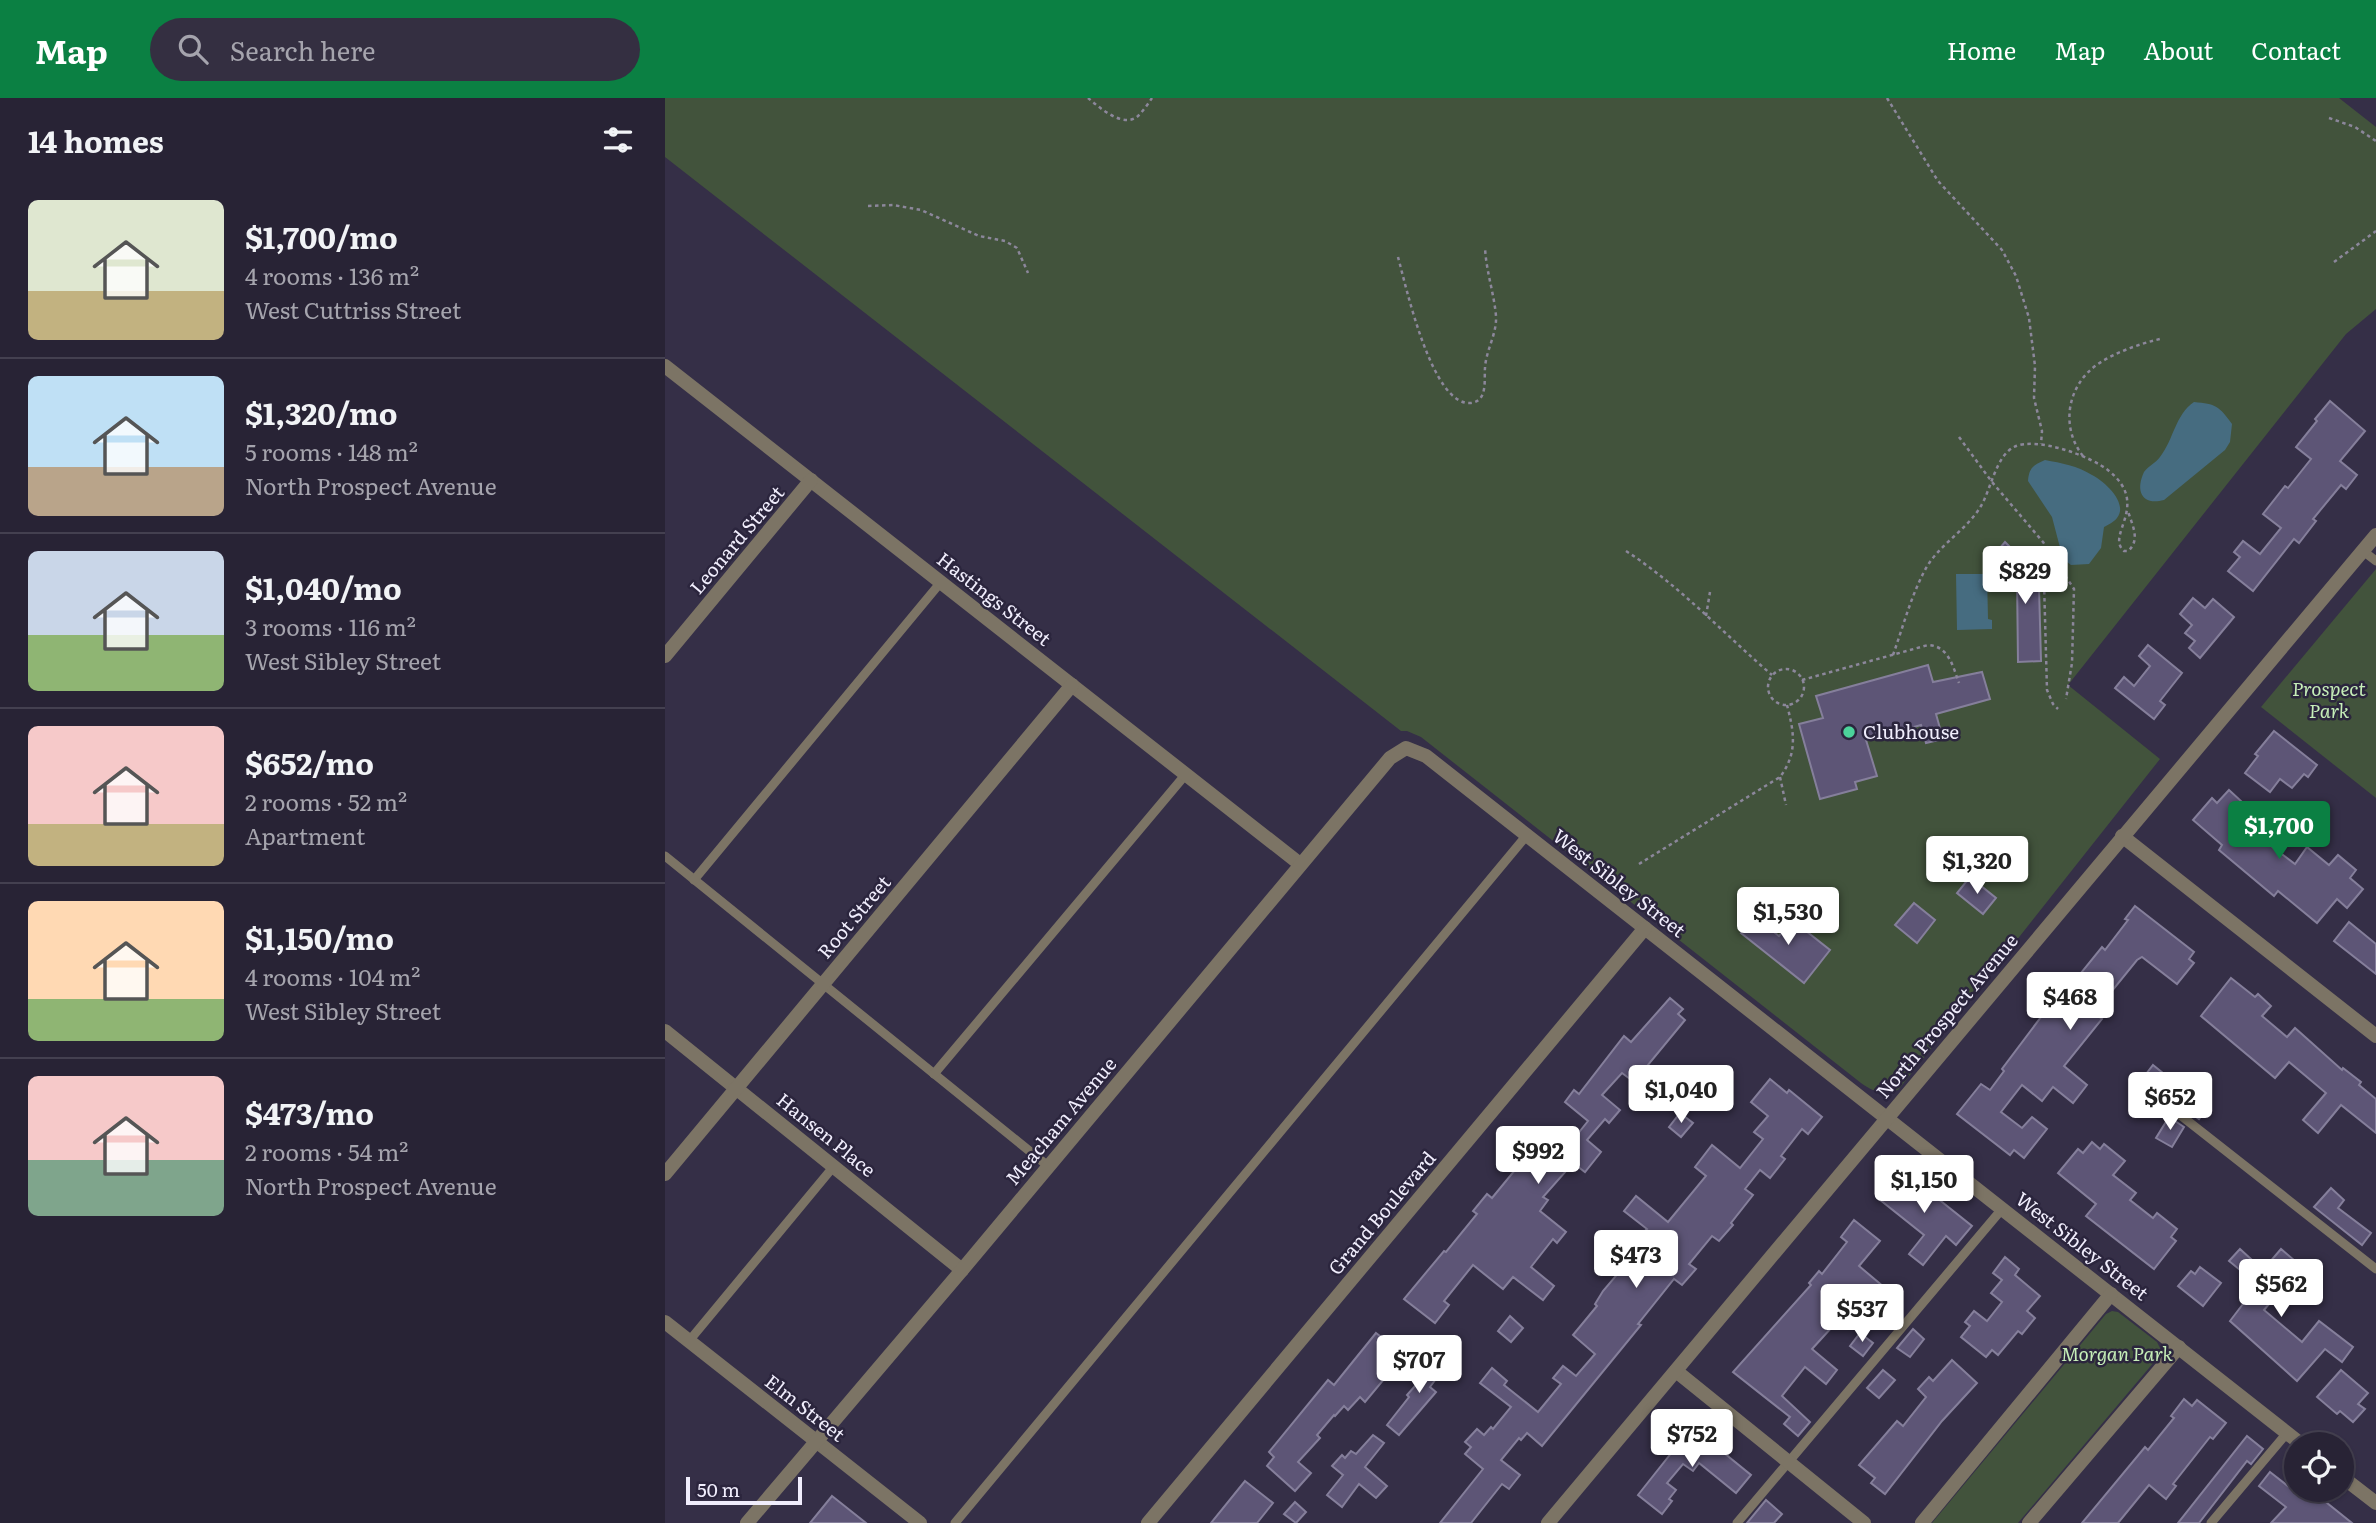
<!DOCTYPE html>
<html lang="en">
<head>
<meta charset="utf-8">
<style>
	:root { --surface:#282335; --page:#342f41; --text:#f1f3f6; --muted:#a5a4ad; --line:#444050; --accent:#0b8043 }
	body { margin:0; font-family:Literata,serif; background:var(--page); color:var(--text); height:100vh; display:flex; flex-direction:column; font-size:26px; white-space:nowrap }
	* { box-sizing:border-box; margin:0 }
	p { font-size:23px; color:var(--muted) }
	.icon { flex:none; width:38px; height:38px; fill:none; stroke:currentColor; stroke-width:2; stroke-linecap:round; stroke-linejoin:round }
	.map { position:relative; flex:1; overflow:hidden }
	.panel { display:flex; flex-direction:column; background:var(--surface); width:665px }
	.panel>* { flex:none }
	.tools { position:absolute; left:1619px; top:1334px; display:grid; gap:14px }
	.tools a { display:grid; place-items:center; width:70px; height:70px; border-radius:50%; background:var(--surface); box-shadow:0 2px 5px #0004,0 0 0 2px var(--line); font-size:35px }
	.scale { position:absolute; left:21px; bottom:18px; width:116px; box-sizing:border-box; padding-left:7px; border:4px solid #f0edfc; border-top:0; font-size:19px; line-height:24px; white-space:nowrap; color:#f0edfc; -webkit-text-stroke:5px #2b253d; paint-order:stroke }
	.price { position:absolute; translate:-50% -60px; padding:0 16px; border-radius:7px; background:#fff; color:#222; font-size:23px; line-height:46px; filter:drop-shadow(0 2px 4px #0008) }
	.price::after { content:''; position:absolute; left:50%; top:42px; width:21px; height:16px; margin-left:-10px; background:inherit; clip-path:polygon(0 0,100% 0,50% 100%) }
	.price.selected { background:var(--accent); color:#fff }
	ul { padding:0; list-style:none }
	li { display:flex; align-items:center; gap:21px; height:175px; padding:0 28px }
	li+li { border-top:2px solid var(--line) }
	li span { display:grid; place-items:center; flex:none; width:196px; height:140px; border-radius:10px; color:#555 }
	li>.icon { margin-inline-start:auto }
	span .icon { width:84px; height:84px; fill:#fffc; stroke-width:1 }
	li b { font-size:30px }
	h2 { display:flex; justify-content:space-between; align-items:center; height:84px; padding:0 28px; font-size:30px }
	header { display:flex; align-items:center; gap:42px; box-sizing:border-box; height:98px; padding:0 35px; background:var(--accent); color:#fff }
	header strong { font-size:33px }
	nav { display:flex; gap:38px; margin-inline-start:auto; font-size:24px }
	.search { width:490px; height:63px; background:var(--page); display:flex; align-items:center; gap:18px; box-sizing:border-box; padding:0 24px; border-radius:38px; color:var(--muted); font-size:26px }
	main { display:flex; flex:1; min-height:0 }
	.map>svg:first-child { display:block }
	.green { fill:#42533c }
	.water { fill:#466c80 }
	.building { fill:#5d5576; stroke:#857f9b; stroke-width:2 }
	.lines { fill:none; stroke-linecap:round; stroke-linejoin:round }
	.path { stroke:#8c879b; stroke-width:2.5; stroke-dasharray:3.5 3.5; stroke-linecap:butt }
	.service { stroke:#7c7465; stroke-width:9 }
	.minor { stroke:#7c7465; stroke-width:14 }
	.tertiary { stroke:#7c7465; stroke-width:14 }
	.poi-dot { fill:#4cd39b; stroke:#2b253d; stroke-width:2.5 }
	.labels { text-anchor:middle; stroke-width:5; stroke-linejoin:round; paint-order:stroke }
	.street-label { font-size:19px; fill:#f0edfc; stroke:#2b253d }
	.park-label { font-size:19px; font-style:italic; fill:#c6eeb8; stroke:#2b253d }
	.poi-label { font-size:19px; fill:#f0edfc; stroke:#2b253d; text-anchor:start }
</style>
</head>
<body>
<header>
<strong>Map</strong>
<div class="search"><svg class="icon" aria-label="search" viewBox="0 0 24 24"><circle cx="10" cy="10" r="6"/><path d="M15 15l6 6"/></svg>Search here</div>
<nav><a>Home</a><a>Map</a><a>About</a><a>Contact</a></nav>
</header>
<main>
<section class="panel">
<h2>14 homes<svg class="icon" aria-label="filters" viewBox="0 0 24 24"><path d="M4 7h16M4 17h16"/><circle cx="9" cy="7" r="2"/><circle cx="15" cy="17" r="2"/></svg></h2>
<ul>
<li><span style="background:linear-gradient(#dfe7d0 65%,#c2b280 0)"><svg class="icon" aria-label="home" viewBox="0 0 24 24"><path d="M3 11l9-7 9 7M6 9v11h12V9"/></svg></span><div><b>$1,700/mo</b><p>4 rooms · 136 m²</p><p>West Cuttriss Street</p></div></li>
<li><span style="background:linear-gradient(#bfe0f5 65%,#b9a48a 0)"><svg class="icon" aria-label="home" viewBox="0 0 24 24"><path d="M3 11l9-7 9 7M6 9v11h12V9"/></svg></span><div><b>$1,320/mo</b><p>5 rooms · 148 m²</p><p>North Prospect Avenue</p></div></li>
<li><span style="background:linear-gradient(#c9d6e8 60%,#8fb573 0)"><svg class="icon" aria-label="home" viewBox="0 0 24 24"><path d="M3 11l9-7 9 7M6 9v11h12V9"/></svg></span><div><b>$1,040/mo</b><p>3 rooms · 116 m²</p><p>West Sibley Street</p></div></li>
<li><span style="background:linear-gradient(#f6c9c9 70%,#c2b280 0)"><svg class="icon" aria-label="home" viewBox="0 0 24 24"><path d="M3 11l9-7 9 7M6 9v11h12V9"/></svg></span><div><b>$652/mo</b><p>2 rooms · 52 m²</p><p>Apartment</p></div></li>
<li><span style="background:linear-gradient(#ffd9b3 70%,#8fb573 0)"><svg class="icon" aria-label="home" viewBox="0 0 24 24"><path d="M3 11l9-7 9 7M6 9v11h12V9"/></svg></span><div><b>$1,150/mo</b><p>4 rooms · 104 m²</p><p>West Sibley Street</p></div></li>
<li><span style="background:linear-gradient(#f6c9c9 60%,#7fa58c 0)"><svg class="icon" aria-label="home" viewBox="0 0 24 24"><path d="M3 11l9-7 9 7M6 9v11h12V9"/></svg></span><div><b>$473/mo</b><p>2 rooms · 54 m²</p><p>North Prospect Avenue</p></div></li>
</ul>
</section>
<div class="map">
<svg width="1711" height="1425" viewBox="0 0 1711 1425">
	<rect width="100%" height="100%" fill="#352f47"/>
	<g class="green">
		<path d="M0,0h1674l37,29v182l-30,25 -278,351 92,74 -261,330c-13,9 -27,2 -38,-6l-440,-346 -14,-6h-6l-736,-574z"/>
		<polygon points="1711,471 1711,700 1596,609"/>
		<polygon points="1447,1213 1453,1214 1492,1244 1496,1252 1495,1257 1353,1425 1267,1425 1441,1216"/>
	</g>
	<g class="water">
		<path d="M1529,304c22,2 25,4 38,22l-2,18 -5,8 -61,50c-22,6 -29,-9 -20,-28 4,-6 12,-9 16,-15 14,-18 15,-42 34,-55z"/>
		<path d="M1380,362c16,3 33,6 47,15 12,6 37,28 25,43 -3,4 -9,7 -13,9l-3,21 -12,16 -18,1 -8,-6 -11,-42 -24,-36c1,-13 5,-16 17,-21z"/>
		<polygon points="1291,476 1322,476 1323,521 1327,522 1327,531 1292,532"/>
	</g>
	<g class="building">
		<polygon points="1665,303 1700,333 1675,363 1692,377 1681,391 1676,387 1648,421 1651,423 1634,445 1629,441 1588,493 1563,473 1575,459 1569,454 1578,443 1595,456 1616,430 1598,416 1620,388 1623,390 1646,361 1631,349 1652,323 1650,321"/>
		<polygon points="1340,444 1368,472 1367,489 1374,489 1376,563 1353,564 1352,479 1329,457"/>
		<polygon points="1528,500 1540,510 1548,501 1569,519 1535,560 1524,550 1530,543 1520,535 1527,527 1515,516"/>
		<polygon points="1483,547 1517,575 1495,603 1500,607 1489,621 1450,590 1459,579 1469,588 1485,568 1474,558"/>
		<polygon points="1263,567 1268,584 1317,574 1325,601 1271,616 1278,641 1261,645 1256,627 1201,642 1212,678 1190,684 1192,691 1155,701 1134,626 1158,620 1151,598"/>
		<polygon points="1609,633 1652,667 1643,679 1639,676 1627,690 1615,681 1605,694 1580,675 1593,658 1590,656"/>
		<polygon points="1564,692 1576,703 1567,713 1595,736 1611,718 1621,727 1605,747 1630,766 1642,749 1664,767 1673,757 1691,772 1685,780 1698,791 1682,810 1672,801 1652,825 1613,793 1609,798 1554,752 1557,747 1528,722 1547,700 1552,705"/>
		<polygon points="1305,779 1331,800 1318,816 1292,795"/>
		<polygon points="1249,805 1270,822 1252,845 1230,827"/>
		<polygon points="1470,808 1529,854 1524,861 1529,865 1512,886 1477,859 1472,862 1429,915 1437,921 1399,968 1422,987 1408,1005 1388,989 1377,1003 1357,987 1336,1014 1357,1030 1367,1019 1382,1031 1359,1060 1349,1052 1345,1057 1292,1016 1316,986 1325,992 1339,973 1337,971 1382,911 1391,918 1413,891 1407,886 1437,849 1440,852 1463,822 1460,821"/>
		<polygon points="1089,818 1114,838 1127,822 1165,852 1139,885 1076,835"/>
		<polygon points="1684,824 1711,846 1711,876 1669,843"/>
		<polygon points="1566,880 1590,899 1593,896 1606,908 1597,918 1622,939 1630,930 1677,972 1678,970 1696,984 1694,987 1711,1001 1711,1035 1676,1007 1653,1035 1638,1022 1661,995 1624,964 1610,980 1536,918"/>
		<polygon points="1005,900 1018,911 1013,916 1020,922 969,984 957,975 937,997 955,1012 944,1025 940,1021 922,1042 936,1054 920,1074 908,1065 878,1099 883,1102 875,1113 901,1134 892,1145 888,1141 866,1169 889,1188 878,1202 848,1179 838,1191 808,1167 779,1203 784,1207 770,1225 739,1201 779,1153 781,1154 812,1116 808,1113 822,1096 827,1100 864,1055 871,1061 894,1032 907,1043 923,1023 900,1004 909,992 914,996 959,938 966,944"/>
		<polygon points="1488,967 1509,984 1499,996 1478,980"/>
		<polygon points="1105,981 1122,995 1124,992 1157,1019 1143,1036 1137,1031 1116,1058 1120,1061 1105,1080 1095,1072 1080,1091 1088,1097 1066,1125 1068,1127 1054,1143 1047,1138 1024,1166 1031,1171 1017,1187 1009,1181 973,1226 976,1227 877,1348 862,1335 856,1342 854,1340 836,1362 855,1377 844,1391 837,1386 806,1425 775,1425 818,1371 800,1356 806,1349 800,1344 812,1331 819,1337 826,1329 828,1331 846,1309 815,1285 827,1270 842,1283 839,1287 873,1314 896,1286 888,1280 898,1268 911,1278 930,1256 908,1237 932,1208 930,1206 938,1193 984,1139 978,1135 982,1131 959,1113 971,1098 1003,1124 1041,1078 1030,1069 1047,1047 1075,1070 1098,1041 1089,1034 1103,1018 1086,1004"/>
		<polygon points="1473,993 1486,1003 1478,1013 1466,1002"/>
		<polygon points="1533,998 1545,1007 1534,1021 1522,1012"/>
		<polygon points="1015,1015 1028,1025 1016,1039 1004,1029"/>
		<polygon points="1504,1019 1519,1029 1507,1049 1491,1040"/>
		<polygon points="1427,1044 1435,1051 1439,1046 1460,1063 1448,1077 1471,1095 1465,1102 1488,1120 1492,1115 1512,1131 1506,1139 1511,1143 1489,1171 1421,1118 1431,1106 1393,1075 1413,1051 1418,1055"/>
		<polygon points="1237,1072 1307,1128 1291,1147 1281,1138 1258,1167 1244,1156 1259,1137 1214,1101"/>
		<polygon points="1666,1090 1679,1102 1673,1110 1706,1135 1697,1147 1649,1109"/>
		<polygon points="1189,1122 1215,1143 1194,1168 1226,1195 1220,1203 1235,1216 1227,1226 1211,1213 1215,1208 1195,1192 1166,1227 1168,1228 1147,1251 1172,1272 1161,1286 1140,1269 1117,1298 1145,1324 1133,1338 1119,1326 1125,1319 1068,1274 1146,1187 1144,1185 1154,1173 1157,1176 1182,1144 1176,1139"/>
		<polygon points="1575,1151 1598,1172 1616,1151 1636,1168 1599,1212 1637,1244 1654,1223 1688,1249 1677,1264 1660,1251 1632,1283 1565,1223 1594,1185 1577,1170 1575,1172 1564,1163"/>
		<polygon points="1340,1159 1354,1171 1350,1177 1375,1198 1362,1213 1370,1220 1357,1236 1353,1233 1333,1257 1327,1252 1321,1259 1296,1239 1305,1228 1300,1224 1309,1213 1322,1223 1337,1204 1326,1195 1337,1182 1328,1175"/>
		<polygon points="1535,1169 1556,1185 1538,1208 1513,1188 1526,1173 1530,1176"/>
		<polygon points="845,1218 858,1230 846,1244 833,1233"/>
		<polygon points="1248,1231 1259,1241 1245,1259 1232,1250"/>
		<polygon points="711,1235 743,1259 728,1278 724,1275 700,1304 695,1299 683,1312 679,1308 670,1318 669,1317 652,1337 655,1340 633,1364 646,1375 630,1393 602,1368 609,1359 604,1354 663,1282 669,1287"/>
		<polygon points="1195,1235 1208,1245 1198,1258 1185,1248"/>
		<polygon points="771,1255 776,1259 778,1256 785,1262 765,1289 771,1294 734,1337 722,1327 744,1299 742,1297 766,1270 762,1267"/>
		<polygon points="1287,1262 1312,1285 1277,1323 1220,1396 1206,1385 1210,1380 1194,1367 1232,1323 1238,1328 1261,1299 1253,1291 1264,1279 1268,1283"/>
		<polygon points="1218,1272 1230,1282 1214,1300 1202,1290"/>
		<polygon points="1676,1272 1703,1295 1693,1306 1700,1311 1688,1324 1675,1313 1672,1316 1652,1299"/>
		<polygon points="1519,1301 1527,1308 1532,1302 1561,1325 1548,1341 1545,1339 1508,1386 1511,1388 1501,1401 1484,1387 1453,1425 1417,1425 1480,1349 1483,1352 1509,1320 1506,1318"/>
		<polygon points="1027,1329 1086,1377 1071,1395 1034,1365 1028,1373 1018,1366 1002,1385 1011,1392 1004,1401 1007,1403 997,1416 973,1397"/>
		<polygon points="708,1337 719,1345 700,1369 722,1388 711,1400 694,1386 677,1409 662,1397 678,1377 667,1368 677,1357 680,1360 686,1353 691,1356"/>
		<polygon points="1582,1338 1598,1351 1586,1366 1582,1363 1534,1425 1513,1425"/>
		<polygon points="1605,1374 1633,1396 1636,1392 1643,1398 1647,1393 1687,1425 1606,1425 1621,1409 1594,1388"/>
		<polygon points="580,1383 608,1405 592,1425 546,1425"/>
		<polygon points="167,1398 201,1425 145,1425"/>
		<polygon points="1101,1402 1117,1416 1109,1425 1082,1425"/>
		<polygon points="630,1404 641,1414 631,1425 619,1416"/>
	</g>
	<g class="lines">
		<g class="path">
			<path d="M423,0c11,9 35,31 50,18 5,-5 10,-12 14,-18"/>
			<polyline points="1222,0 1273,83 1337,152 1351,178 1364,220 1370,268 1369,300 1377,333 1376,346"/>
			<polyline points="1664,20 1690,29 1711,43"/>
			<polyline points="203,108 228,107 256,112 314,138 340,143 352,150 363,175"/>
			<path d="M733,159c8,29 34,150 73,146 17,-2 13,-23 14,-35 1,-18 12,-34 11,-52 -2,-23 -10,-45 -11,-69"/>
			<polyline points="1669,164 1711,133"/>
			<polyline points="1294,339 1327,384 1378,444 1409,491 1407,565 1401,601"/>
			<path d="M1418,358c-23,-29 -16,-71 15,-92 18,-12 41,-20 62,-25"/>
			<path d="M961,453c54,35 97,82 146,124"/>
			<polyline points="1367,484 1379,484 1382,592 1388,606 1393,611"/>
			<polyline points="1041,518 1045,494"/>
			<path d="M1228,557c10,-28 18,-59 32,-85 13,-25 41,-39 56,-64 10,-17 15,-50 33,-59 22,-11 77,9 95,24 42,34 -4,64 15,80h4c13,-11 4,-26 0,-40"/>
			<circle cx="1121" cy="589" r="18"/>
			<path d="M1137,582l126,-35c21,1 25,22 31,38"/>
			<polyline points="1115,679 1121,707"/>
			<path d="M974,766l141,-87c18,-24 14,-45 7,-72"/>
		</g>
		<g class="service">
			<polyline points="1698,453 1711,463"/>
			<polyline points="0,758 383,1068"/>
			<polyline points="29,782 276,484"/>
			<polyline points="269,976 521,676"/>
			<polyline points="1477,987 1711,1171"/>
			<polyline points="24,1243 169,1068"/>
			<polyline points="290,1425 862,737"/>
			<polyline points="1072,1425 1337,1111"/>
			<polyline points="1546,1425 1622,1335"/>
		</g>
		<g class="minor">
			<polyline points="0,268 635,766"/>
			<polyline points="0,558 146,382"/>
			<polyline points="1457,738 1711,938"/>
			<polyline points="0,933 297,1172"/>
			<polyline points="0,1076 407,587"/>
			<polyline points="0,1224 255,1425"/>
			<polyline points="1011,1273 1199,1425"/>
			<polyline points="1676,1378 1711,1405"/>
			<polyline points="82,1425 297,1172 725,660 741,650 761,658 1636,1346"/>
			<polyline points="483,1425 980,830"/>
			<polyline points="1257,1425 1446,1196"/>
			<polyline points="1364,1425 1514,1249"/>
		</g>
		<polyline class="tertiary" points="883,1425 1711,437"/>
	</g>
	<circle class="poi-dot" cx="1184" cy="634" r="7"/>
	<g class="labels">
		<g class="street-label">
			<text transform="translate(72 442) rotate(-50)" y="7">Leonard Street</text>
			<text transform="translate(329 501) rotate(38)" y="7">Hastings Street</text>
			<text transform="translate(954 785) rotate(38)" y="7">West Sibley Street</text>
			<text transform="translate(189 819) rotate(-50)" y="7">Root Street</text>
			<text transform="translate(1282 918) rotate(-50)" y="7">North Prospect Avenue</text>
			<text transform="translate(396 1023) rotate(-50)" y="7">Meacham Avenue</text>
			<text transform="translate(161 1037) rotate(39)" y="7">Hansen Place</text>
			<text transform="translate(717 1115) rotate(-50)" y="7">Grand Boulevard</text>
			<text transform="translate(1417 1148) rotate(38)" y="7">West Sibley Street</text>
			<text transform="translate(140 1310) rotate(38)" y="7">Elm Street</text>
		</g>
		<g class="park-label">
			<text x="1664" y="598">Prospect<tspan x="1664" dy="22">Park</tspan></text>
			<text x="1452" y="1263">Morgan Park</text>
		</g>
		<g class="poi-label">
			<text x="1198" y="641">Clubhouse</text>
		</g>
	</g>
</svg>
<div class="tools">
<a><svg class="icon" aria-label="locate" viewBox="0 0 24 24"><circle cx="12" cy="12" r="6"/><path d="M12 2v4M12 18v4M2 12h4M18 12h4"/></svg></a>
</div>
<div class="scale">50 m</div>
<b class="price" style="left:1360px;top:508px">$829</b>
<b class="price selected" style="left:1614px;top:763px">$1,700</b>
<b class="price" style="left:1312px;top:798px">$1,320</b>
<b class="price" style="left:1123px;top:849px">$1,530</b>
<b class="price" style="left:1405px;top:934px">$468</b>
<b class="price" style="left:1016px;top:1027px">$1,040</b>
<b class="price" style="left:1505px;top:1034px">$652</b>
<b class="price" style="left:873px;top:1088px">$992</b>
<b class="price" style="left:1259px;top:1117px">$1,150</b>
<b class="price" style="left:971px;top:1192px">$473</b>
<b class="price" style="left:1616px;top:1221px">$562</b>
<b class="price" style="left:1197px;top:1246px">$537</b>
<b class="price" style="left:754px;top:1297px">$707</b>
<b class="price" style="left:1027px;top:1371px">$752</b>
</div>
</main>
</body>
</html>
